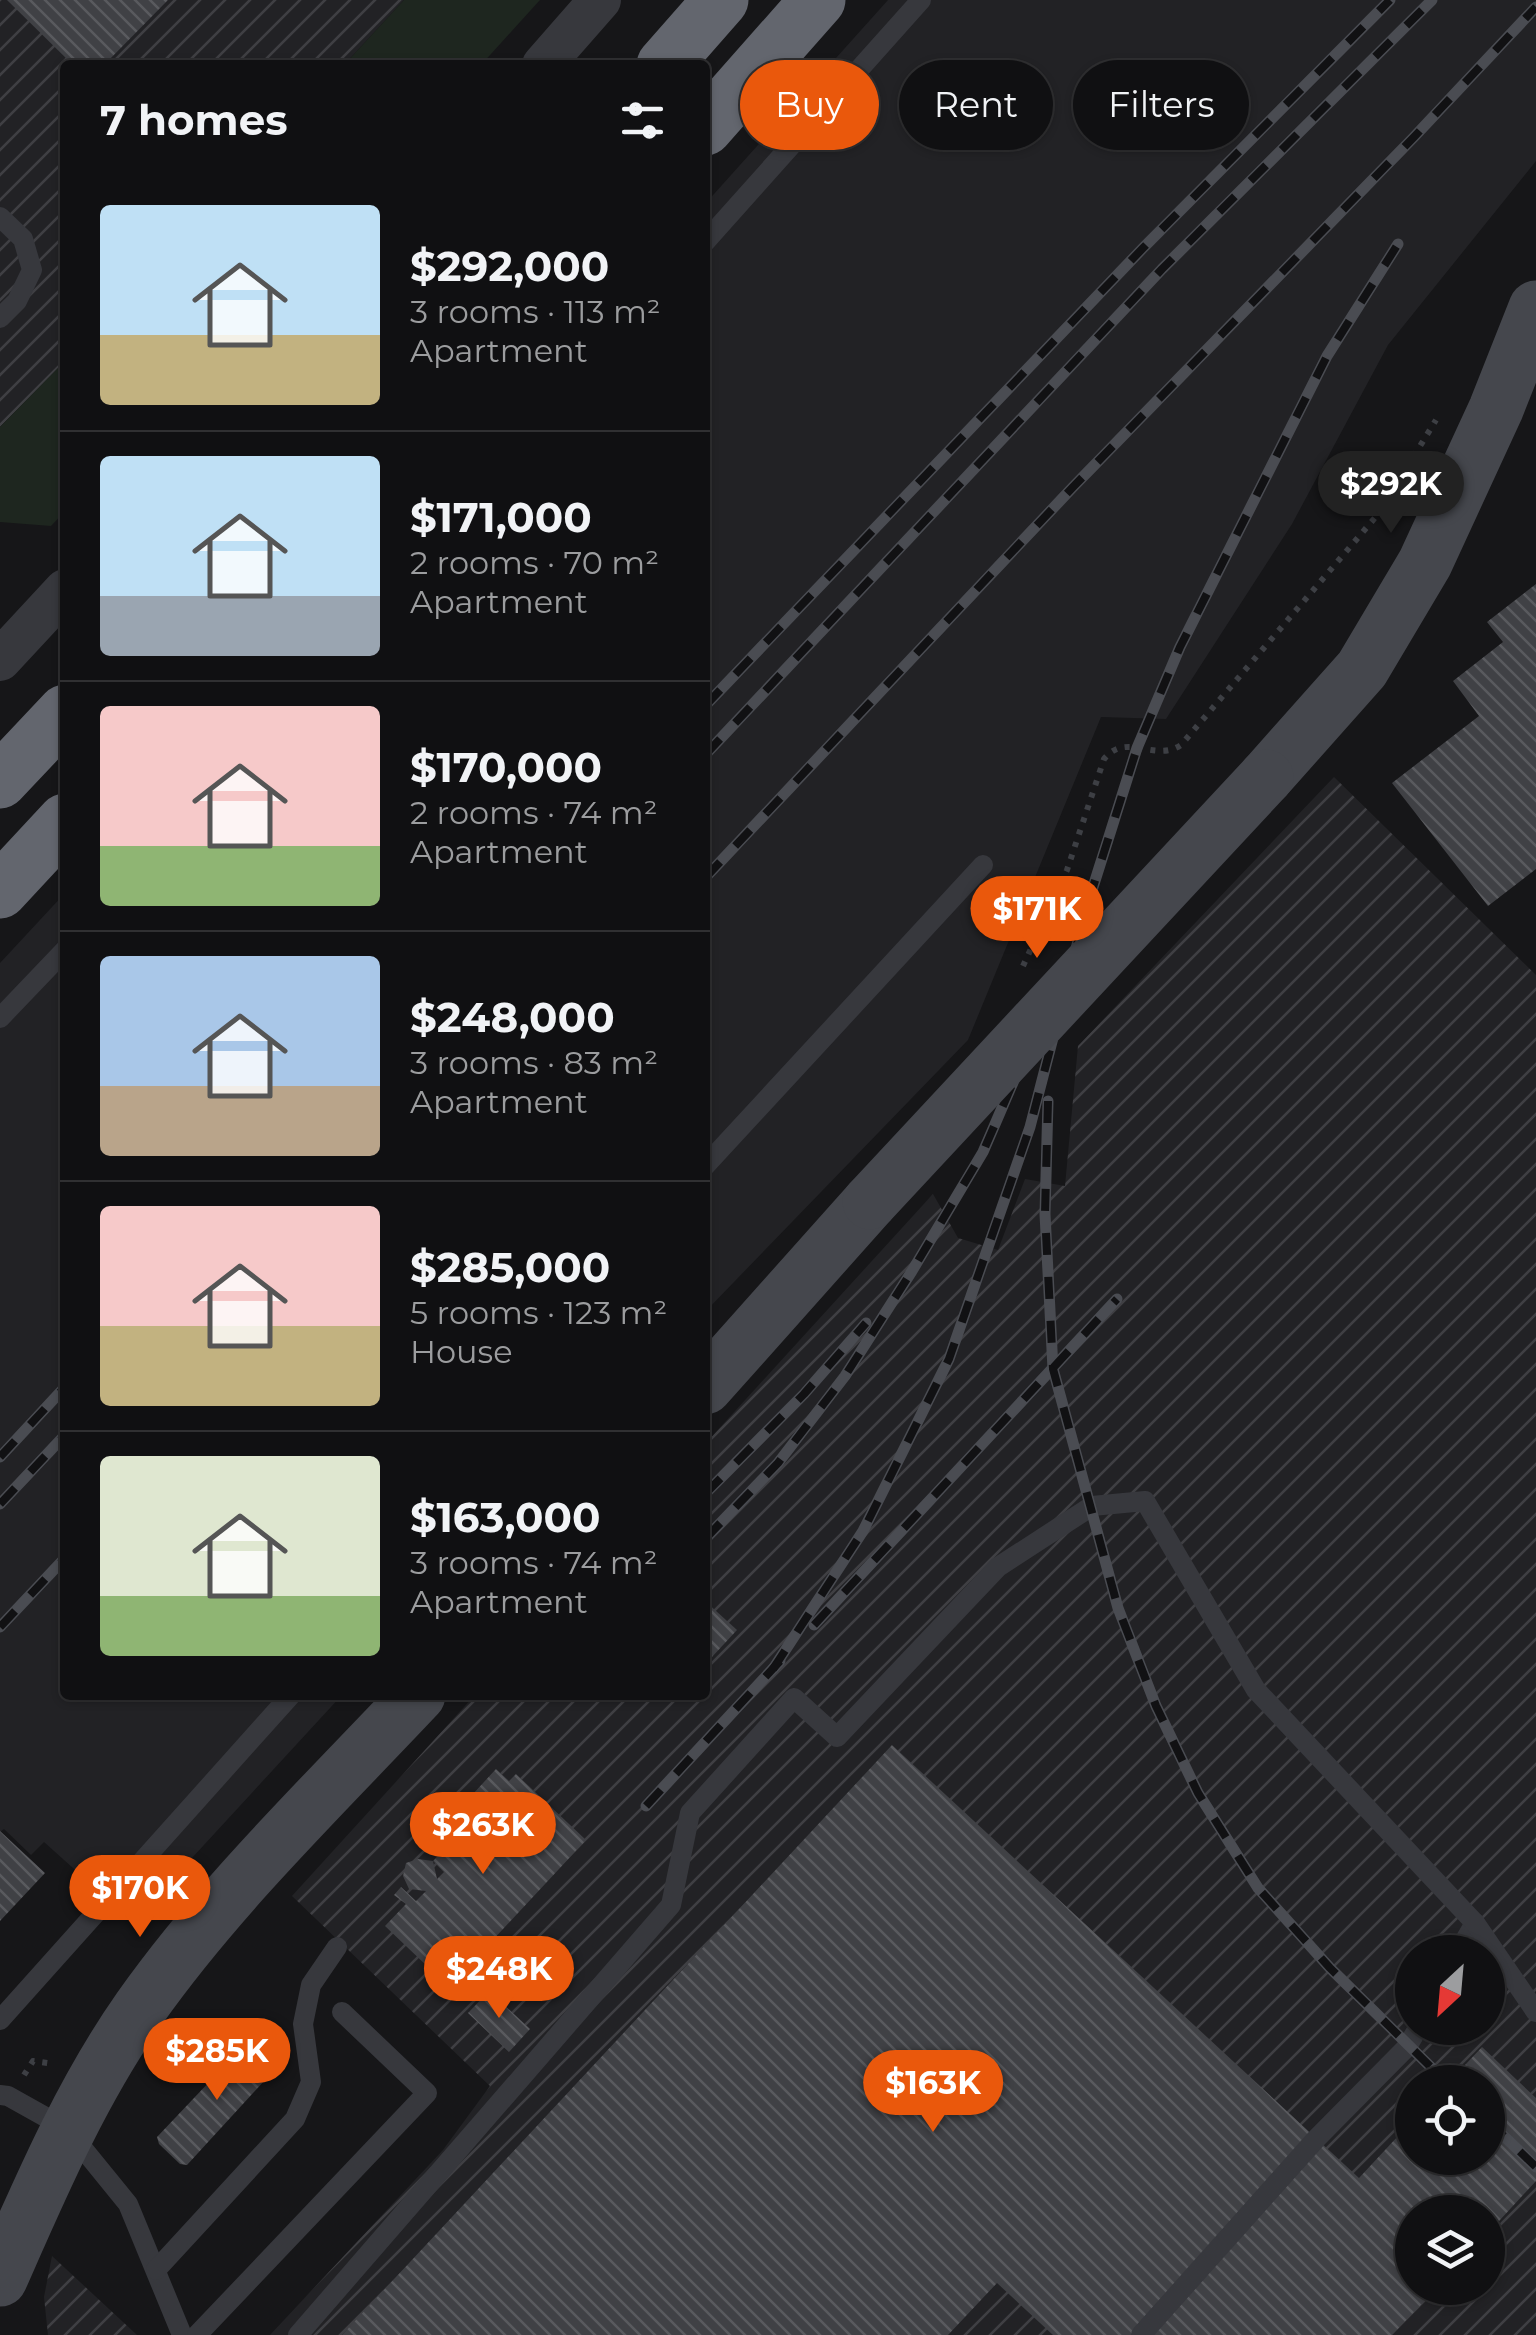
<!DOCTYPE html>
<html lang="en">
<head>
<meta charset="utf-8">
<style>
	:root { --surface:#101012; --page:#1e1e20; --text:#f1f3f6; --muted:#9c9d9f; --line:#303032; --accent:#ea580c }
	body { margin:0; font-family:Montserrat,sans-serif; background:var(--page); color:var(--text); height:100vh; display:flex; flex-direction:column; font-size:38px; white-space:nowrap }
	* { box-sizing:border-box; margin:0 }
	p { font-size:32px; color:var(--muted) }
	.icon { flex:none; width:55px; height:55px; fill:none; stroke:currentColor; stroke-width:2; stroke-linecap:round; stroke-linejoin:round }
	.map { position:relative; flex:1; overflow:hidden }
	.side { position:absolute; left:60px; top:60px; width:650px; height:1640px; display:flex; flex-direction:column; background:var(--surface); border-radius:10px; box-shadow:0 2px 8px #0004,0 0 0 2px var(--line) }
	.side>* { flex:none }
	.guide { position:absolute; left:740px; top:60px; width:645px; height:90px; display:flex; gap:20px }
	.needle { width:65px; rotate:206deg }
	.controls { position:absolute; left:1395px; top:1935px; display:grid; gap:20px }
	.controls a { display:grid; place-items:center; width:110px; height:110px; border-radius:50%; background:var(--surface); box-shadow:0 2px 8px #0004,0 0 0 2px var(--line); font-size:50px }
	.price { position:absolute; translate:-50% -85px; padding:0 22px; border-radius:35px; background:var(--accent); color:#fff; font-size:32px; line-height:65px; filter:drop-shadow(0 2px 5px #0008) }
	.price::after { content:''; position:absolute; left:50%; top:60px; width:30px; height:22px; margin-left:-15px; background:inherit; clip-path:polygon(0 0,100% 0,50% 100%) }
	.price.on { background:#222; color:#fff }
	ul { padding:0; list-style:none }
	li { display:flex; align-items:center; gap:30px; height:250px; padding:0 40px }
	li+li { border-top:2px solid var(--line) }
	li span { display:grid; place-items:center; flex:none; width:280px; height:200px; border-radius:10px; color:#555 }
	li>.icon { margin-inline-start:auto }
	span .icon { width:120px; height:120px; fill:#fffc; stroke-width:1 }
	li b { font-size:42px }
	h2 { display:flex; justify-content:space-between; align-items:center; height:120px; padding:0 40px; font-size:42px }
	.pill { padding:0 35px; border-radius:45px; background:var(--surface); box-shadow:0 2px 8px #0004,0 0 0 2px var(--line); font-size:35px; line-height:90px }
	.pill.on { background:var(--accent); color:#fff }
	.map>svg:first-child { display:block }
	.built { fill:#222225 }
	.industrial { fill:url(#industrial-furrows); fill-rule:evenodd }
	.green { fill:#1e261f }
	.building { fill:url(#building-back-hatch) }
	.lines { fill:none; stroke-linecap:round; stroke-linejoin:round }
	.path { stroke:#3d3f44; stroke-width:6; stroke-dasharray:5 8; stroke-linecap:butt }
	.lane { stroke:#37383d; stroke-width:20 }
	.street { stroke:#37383d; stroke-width:42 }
	.secondary { stroke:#45474d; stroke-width:55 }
	.highway { stroke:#63666e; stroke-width:55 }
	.rail-casing { stroke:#4a4c52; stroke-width:11 }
	.rail { stroke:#111113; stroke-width:8; stroke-dasharray:22; stroke-linecap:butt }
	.secondary-bridge { stroke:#45474d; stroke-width:55 }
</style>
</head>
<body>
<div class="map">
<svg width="1536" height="2335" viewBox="0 0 1536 2335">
	<defs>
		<pattern id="industrial-furrows" width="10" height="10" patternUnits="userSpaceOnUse" patternTransform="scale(2.5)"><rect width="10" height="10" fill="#222225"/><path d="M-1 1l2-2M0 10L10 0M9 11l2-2" fill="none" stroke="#3f3f43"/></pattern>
		<pattern id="building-back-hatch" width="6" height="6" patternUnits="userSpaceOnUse" patternTransform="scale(2.5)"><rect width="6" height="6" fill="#404145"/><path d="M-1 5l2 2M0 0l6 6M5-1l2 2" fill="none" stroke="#595a5e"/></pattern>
	</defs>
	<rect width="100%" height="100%" fill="#161618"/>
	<g class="built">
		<polygon points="888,0 1536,0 1536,161 1388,345 1292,524 1166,719 1101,717 968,1040 705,1312 705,204"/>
		<polygon points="65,893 65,1695 342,1695 133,1922 44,1842 31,1855 4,1829 0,1832 0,963"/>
	</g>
	<g class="industrial">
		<polygon points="0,0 404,0 344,65 65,65 65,361 0,427"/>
		<path d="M1334,777l202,198v1360h-1266l173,-185 47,-64 -198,-190 183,-201h230v-251l228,-250 25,44 40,12 27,-71 40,7 13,-140zM1412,1952h76v76h-76zM1412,2082h76v76h-76zM1412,2212h76v76h-76z"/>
		<polygon points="52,2256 137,2335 48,2335 44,2297"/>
	</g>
	<g class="green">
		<polygon points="404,0 540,0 481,65 344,65"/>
		<polygon points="65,361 65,511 51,526 0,522 0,427"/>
	</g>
	<g class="building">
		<polygon points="7,0 168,0 104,65 73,65"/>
		<polygon points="1536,584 1536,869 1488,906 1392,783 1479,716 1453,681 1503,642 1487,622"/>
		<polygon points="705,1601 737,1630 711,1658 705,1652"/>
		<polygon points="892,1745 1359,2178 1412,2121 1412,2158 1488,2158 1488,2082 1449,2082 1482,2047 1536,2098 1536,2181 1488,2233 1488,2212 1412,2212 1412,2288 1437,2288 1392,2335 1053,2335 997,2283 948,2335 342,2335"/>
		<polygon points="496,1769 509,1781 516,1774 586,1840 449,1987 385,1926 406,1904 394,1895 401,1887 416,1901 426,1891 409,1889 403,1876 406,1863 418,1859 433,1861 437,1879 444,1872 433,1861 485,1806 472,1795"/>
		<polygon points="0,1831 45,1873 0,1921"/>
		<polygon points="489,1991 530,2029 509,2052 468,2013"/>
		<polygon points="249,2040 254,2040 276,2061 277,2067 187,2165 180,2164 159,2144 157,2137"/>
	</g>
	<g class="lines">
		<g class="path">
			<path d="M1023,966l44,-96 37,-111c23,-28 50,4 77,-14l198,-232 57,-93"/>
			<polyline points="24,2075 33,2061 54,2064"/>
		</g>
		<g class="lane">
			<polyline points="0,217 23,239 32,270 17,301 0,318"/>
			<polyline points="705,242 921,0"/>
			<polyline points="0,1018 65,950"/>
			<polyline points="705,1166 983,865"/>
			<polyline points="1458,1952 1475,1923"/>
			<polyline points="0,2020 291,1695"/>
			<polyline points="0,2095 8,2096 67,2129 128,2204 182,2335"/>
			<polyline points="156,2270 295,2119 311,2082 303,2024 311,1985 337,1947"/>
			<polyline points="197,2335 427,2093 342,2012"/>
			<polyline points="298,2335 671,1905 690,1813 794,1698 837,1737 998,1567 1092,1506 1145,1501 1256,1690 1475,1923 1536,2012"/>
			<polyline points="1141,2335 1316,2139 1407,2047 1418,2028"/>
		</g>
		<g class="street">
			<polyline points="543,65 600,0"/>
			<polyline points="0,660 65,590"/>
		</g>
		<g class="secondary">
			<polyline points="1266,777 1362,669 1425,563 1496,409 1536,308"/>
			<polyline points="705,1387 870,1202"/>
			<path d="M0,2279c41,-93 81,-187 140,-271 80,-113 183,-212 278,-313"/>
		</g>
		<g class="highway">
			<polyline points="664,65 721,0"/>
			<polyline points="705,128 818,0"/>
			<polyline points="0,781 65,712"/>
			<polyline points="0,891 65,821"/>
		</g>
		<defs>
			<g id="rail">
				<polyline points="705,706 1143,248 1390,0"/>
				<polyline points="705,755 1162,269 1432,0"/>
				<polyline points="705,878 1073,487 1414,137 1536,7"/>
				<polyline points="1048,1101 1045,1214 1053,1369 1118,1608 1156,1706 1198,1793 1258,1888 1330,1968 1446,2082"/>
				<polyline points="0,1457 65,1387"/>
				<polyline points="705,1494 804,1394 866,1323"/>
				<polyline points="0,1504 65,1435"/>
				<polyline points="705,1539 778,1463 845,1376 912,1271 983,1152 1059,976"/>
				<polyline points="814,1625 1117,1299"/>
				<polyline points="0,1627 65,1558"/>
				<polyline points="773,1669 863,1531 949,1359 1030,1127 1087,906 1137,748 1180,647 1327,356 1398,244"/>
				<polyline points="646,1806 780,1661"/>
				<polyline points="1488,2121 1536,2167"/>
			</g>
		</defs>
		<use href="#rail" class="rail-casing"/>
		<use href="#rail" class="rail"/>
		<polyline class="secondary-bridge" points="870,1202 1266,777"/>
	</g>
</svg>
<div class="controls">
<a><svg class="needle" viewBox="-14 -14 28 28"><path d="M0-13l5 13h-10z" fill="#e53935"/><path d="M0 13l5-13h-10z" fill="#9c9d9f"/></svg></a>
<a><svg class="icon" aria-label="locate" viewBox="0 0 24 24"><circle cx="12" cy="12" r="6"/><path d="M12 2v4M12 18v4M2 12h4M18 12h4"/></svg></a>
<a><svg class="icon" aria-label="layers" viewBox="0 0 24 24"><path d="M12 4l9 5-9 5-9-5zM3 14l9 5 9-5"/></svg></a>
</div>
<b class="price on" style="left:1391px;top:536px">$292K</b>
<b class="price" style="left:1037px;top:961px">$171K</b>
<b class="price" style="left:483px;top:1877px">$263K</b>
<b class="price" style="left:140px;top:1940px">$170K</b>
<b class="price" style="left:499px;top:2021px">$248K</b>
<b class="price" style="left:217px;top:2103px">$285K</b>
<b class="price" style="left:933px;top:2135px">$163K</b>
<div class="guide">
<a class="pill on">Buy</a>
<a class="pill">Rent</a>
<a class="pill">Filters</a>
</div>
<section class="side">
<h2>7 homes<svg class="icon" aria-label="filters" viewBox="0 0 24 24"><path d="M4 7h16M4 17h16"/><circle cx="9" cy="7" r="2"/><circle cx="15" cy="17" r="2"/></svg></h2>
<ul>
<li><span style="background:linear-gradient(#bfe0f5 65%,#c2b280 0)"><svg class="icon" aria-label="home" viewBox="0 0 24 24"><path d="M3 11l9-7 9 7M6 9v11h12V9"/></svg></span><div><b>$292,000</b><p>3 rooms · 113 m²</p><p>Apartment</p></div></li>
<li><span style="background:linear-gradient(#bfe0f5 70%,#9aa5b1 0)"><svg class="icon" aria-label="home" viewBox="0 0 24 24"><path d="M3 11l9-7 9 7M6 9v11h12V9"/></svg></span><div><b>$171,000</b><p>2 rooms · 70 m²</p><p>Apartment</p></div></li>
<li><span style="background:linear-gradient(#f6c9c9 70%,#8fb573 0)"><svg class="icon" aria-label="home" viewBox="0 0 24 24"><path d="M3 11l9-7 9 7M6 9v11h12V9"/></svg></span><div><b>$170,000</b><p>2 rooms · 74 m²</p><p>Apartment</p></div></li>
<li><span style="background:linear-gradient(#a9c7e8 65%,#b9a48a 0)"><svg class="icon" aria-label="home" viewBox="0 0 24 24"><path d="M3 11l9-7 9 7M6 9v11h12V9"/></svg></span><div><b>$248,000</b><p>3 rooms · 83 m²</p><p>Apartment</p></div></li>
<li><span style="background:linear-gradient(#f6c9c9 60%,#c2b280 0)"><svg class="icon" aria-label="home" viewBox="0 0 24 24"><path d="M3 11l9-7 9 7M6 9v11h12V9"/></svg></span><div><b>$285,000</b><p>5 rooms · 123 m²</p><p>House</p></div></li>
<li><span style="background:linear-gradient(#dfe7d0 70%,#8fb573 0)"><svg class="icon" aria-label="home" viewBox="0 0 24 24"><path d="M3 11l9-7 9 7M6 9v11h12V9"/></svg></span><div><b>$163,000</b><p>3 rooms · 74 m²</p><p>Apartment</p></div></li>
</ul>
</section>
</div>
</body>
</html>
